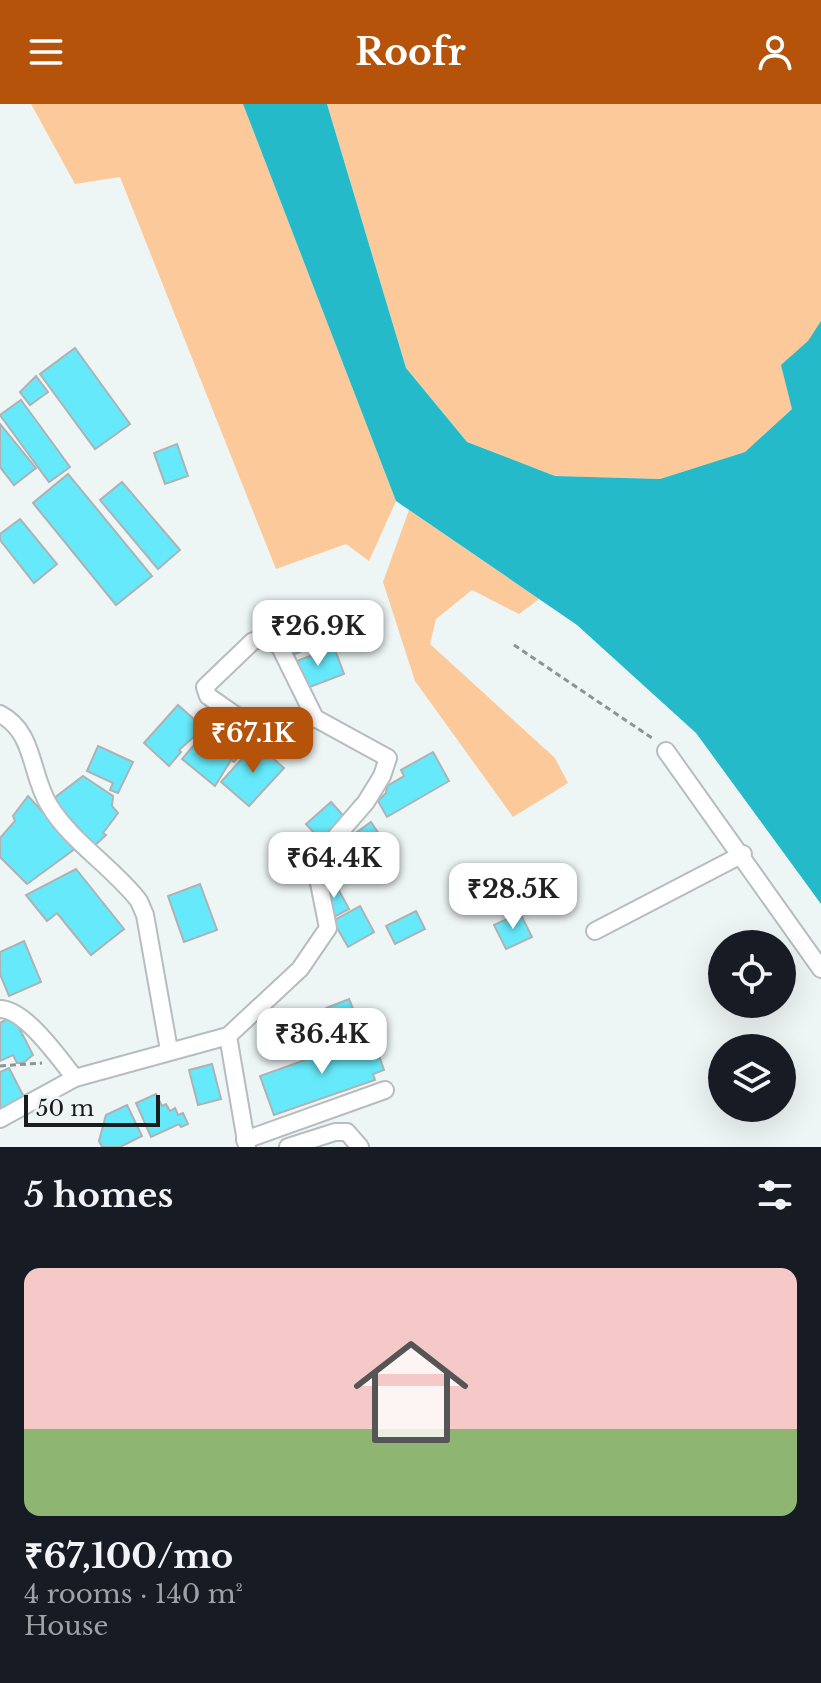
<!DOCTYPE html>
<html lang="en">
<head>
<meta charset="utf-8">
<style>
	:root { --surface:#171b24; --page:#242831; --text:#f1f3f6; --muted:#9ea1a6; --line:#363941; --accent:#b45309 }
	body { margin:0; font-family:"Libre Baskerville",serif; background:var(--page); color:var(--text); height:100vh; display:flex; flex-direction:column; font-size:30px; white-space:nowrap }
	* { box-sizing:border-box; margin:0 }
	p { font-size:26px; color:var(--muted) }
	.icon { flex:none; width:44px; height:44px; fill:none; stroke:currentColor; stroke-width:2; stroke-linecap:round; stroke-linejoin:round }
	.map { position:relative; height:1043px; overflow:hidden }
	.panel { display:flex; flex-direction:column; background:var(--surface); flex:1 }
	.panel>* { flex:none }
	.tools { position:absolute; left:708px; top:826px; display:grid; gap:16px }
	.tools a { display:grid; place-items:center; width:88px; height:88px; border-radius:50%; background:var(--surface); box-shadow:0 8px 32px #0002; font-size:40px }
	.scale { position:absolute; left:24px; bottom:20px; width:136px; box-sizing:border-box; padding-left:8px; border:4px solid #1a1c1d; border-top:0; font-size:22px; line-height:28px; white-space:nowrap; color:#1a1c1d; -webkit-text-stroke:6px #eef5f5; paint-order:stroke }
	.price { position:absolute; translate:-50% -68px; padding:0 18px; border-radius:16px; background:#fff; color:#222; font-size:26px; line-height:52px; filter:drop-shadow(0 2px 4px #0008) }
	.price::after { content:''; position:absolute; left:50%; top:48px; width:24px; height:18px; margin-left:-12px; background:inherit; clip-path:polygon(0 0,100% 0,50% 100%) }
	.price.active { background:var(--accent); color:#fff }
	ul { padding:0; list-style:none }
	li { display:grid; align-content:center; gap:16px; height:424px; padding:0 24px }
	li+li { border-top:2px solid var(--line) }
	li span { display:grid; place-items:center; height:248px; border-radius:16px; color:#555 }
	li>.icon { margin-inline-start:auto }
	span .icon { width:144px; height:144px; fill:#fffc; stroke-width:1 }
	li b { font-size:34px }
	h2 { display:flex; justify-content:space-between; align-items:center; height:96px; padding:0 24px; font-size:34px }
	header { display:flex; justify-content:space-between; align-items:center; height:104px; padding:0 24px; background:var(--accent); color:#fff; font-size:36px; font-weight:700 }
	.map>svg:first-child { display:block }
	.green { fill:#fbc99a }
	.water { fill:#25baca }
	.building { fill:#66eafb; stroke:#adb3b4; stroke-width:2 }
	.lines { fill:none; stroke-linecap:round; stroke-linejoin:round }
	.minor-casing { stroke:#b7bdbe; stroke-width:20 }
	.path { stroke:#8e9393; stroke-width:3; stroke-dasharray:6 4; stroke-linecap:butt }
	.minor { stroke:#fff; stroke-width:16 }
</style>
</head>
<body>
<header><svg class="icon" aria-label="menu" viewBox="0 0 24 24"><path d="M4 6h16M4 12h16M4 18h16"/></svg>Roofr<svg class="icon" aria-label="person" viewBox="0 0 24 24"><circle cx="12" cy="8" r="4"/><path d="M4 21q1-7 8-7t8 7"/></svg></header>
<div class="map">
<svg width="821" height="1043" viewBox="0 0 821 1043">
	<rect width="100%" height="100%" fill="#eef5f5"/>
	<g class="green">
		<polygon points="31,0 243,0 396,397 369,457 346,440 276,465 120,73 75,80"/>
		<polygon points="327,0 821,0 821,243 792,305 745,348 660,375 555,372 467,338 406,264"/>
		<polygon points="409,406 539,495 519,510 472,486 436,515 430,540 555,654 568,679 513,713 415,577 383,478"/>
	</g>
	<polygon class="water" points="243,0 327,0 406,264 467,338 555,372 660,375 745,348 792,305 781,261 808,237 821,217 821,800 696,629 577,521 396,397"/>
	<g class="building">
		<polygon points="75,244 130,320 95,345 40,270"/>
		<polygon points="36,272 48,288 30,301 20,288"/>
		<polygon points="21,296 70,363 49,378 0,311"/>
		<polygon points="0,320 36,364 14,381 0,363"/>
		<polygon points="177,340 188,372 165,380 154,349"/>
		<polygon points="68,370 152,472 116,501 33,399"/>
		<polygon points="122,378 180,446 158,465 100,396"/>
		<polygon points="20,415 57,460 34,479 0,436 0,430"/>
		<polygon points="321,511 331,535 288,553 278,528"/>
		<polygon points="334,543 344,570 302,586 291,559"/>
		<polygon points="178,601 204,624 179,646 181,648 169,662 144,639"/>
		<polygon points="216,615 248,642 234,658 231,656 215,682 182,655"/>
		<polygon points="256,639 284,664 249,702 221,678"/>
		<polygon points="98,642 133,658 118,689 110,686 113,679 87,667"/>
		<polygon points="433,648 449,677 387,713 378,697 386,689 387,682 404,672 401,666"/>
		<polygon points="83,672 113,692 112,702 118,709 103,729 106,731 94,742 53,695"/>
		<polygon points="28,692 76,744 27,780 0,753 0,734 15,717 13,712"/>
		<polygon points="331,698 349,718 324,740 306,720"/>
		<polygon points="371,718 385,739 353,761 339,741"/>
		<polygon points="76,765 124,825 91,851 57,809 47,817 26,791"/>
		<polygon points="335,779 349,805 334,813 320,787"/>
		<polygon points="200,780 217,826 184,838 168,792"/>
		<polygon points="360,802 374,828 348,843 333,817"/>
		<polygon points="416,807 425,825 395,840 386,822"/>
		<polygon points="520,809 532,833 506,845 494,821"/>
		<polygon points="24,837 41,878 9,892 0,870 0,848"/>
		<polygon points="349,895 362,927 339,936 326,904"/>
		<polygon points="13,912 33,951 23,959 17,959 13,951 0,957 0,919"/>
		<polygon points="372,932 384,966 373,970 375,976 274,1011 260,972"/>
		<polygon points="212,960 221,995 198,1001 189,966"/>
		<polygon points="9,964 25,995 0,1005 0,968"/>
		<polygon points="156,990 162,1002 166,1000 170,1007 175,1004 178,1011 183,1009 188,1020 181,1023 179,1020 151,1033 136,999"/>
		<polygon points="127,1001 142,1032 120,1043 102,1043 99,1037 106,1011"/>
	</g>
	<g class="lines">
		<defs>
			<g id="minor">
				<path d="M0,610c35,18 30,60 49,91 22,37 64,62 90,96l6,14 24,135"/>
				<polyline points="666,647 821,865"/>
				<polyline points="595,827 743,750"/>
				<path d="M0,905c25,0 59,49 75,69"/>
				<polyline points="228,932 247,1043"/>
				<polyline points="0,1015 75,974 228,932 300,865 328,824 318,774 328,742 366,698 382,672 388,654 315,614 264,631 208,592 205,583 253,537 269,534 280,543 315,614"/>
				<polyline points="245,1036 385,986"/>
				<polyline points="288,1043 335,1028 347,1028 360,1043"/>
			</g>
		</defs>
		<use href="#minor" class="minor-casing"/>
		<g class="path">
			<polyline points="514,541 655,636"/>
			<polyline points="0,962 42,959"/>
		</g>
		<use href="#minor" class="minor"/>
	</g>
</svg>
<div class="tools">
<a><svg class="icon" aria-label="locate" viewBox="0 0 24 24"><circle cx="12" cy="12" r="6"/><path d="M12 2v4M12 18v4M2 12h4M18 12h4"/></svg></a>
<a><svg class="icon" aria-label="layers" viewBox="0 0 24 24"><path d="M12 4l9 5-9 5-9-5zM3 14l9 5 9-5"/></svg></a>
</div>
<div class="scale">50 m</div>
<b class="price" style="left:318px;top:564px">₹26.9K</b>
<b class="price active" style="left:253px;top:671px">₹67.1K</b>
<b class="price" style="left:334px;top:796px">₹64.4K</b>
<b class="price" style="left:513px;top:827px">₹28.5K</b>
<b class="price" style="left:322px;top:972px">₹36.4K</b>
</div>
<section class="panel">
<h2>5 homes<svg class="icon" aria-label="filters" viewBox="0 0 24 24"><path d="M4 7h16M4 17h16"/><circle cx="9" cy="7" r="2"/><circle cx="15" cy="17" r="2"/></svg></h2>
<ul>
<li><span style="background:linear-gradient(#f6c9c9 65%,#8fb573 0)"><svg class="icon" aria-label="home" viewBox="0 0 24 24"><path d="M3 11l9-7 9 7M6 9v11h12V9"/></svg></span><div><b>₹67,100/mo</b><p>4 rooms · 140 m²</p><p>House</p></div></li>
</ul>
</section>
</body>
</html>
